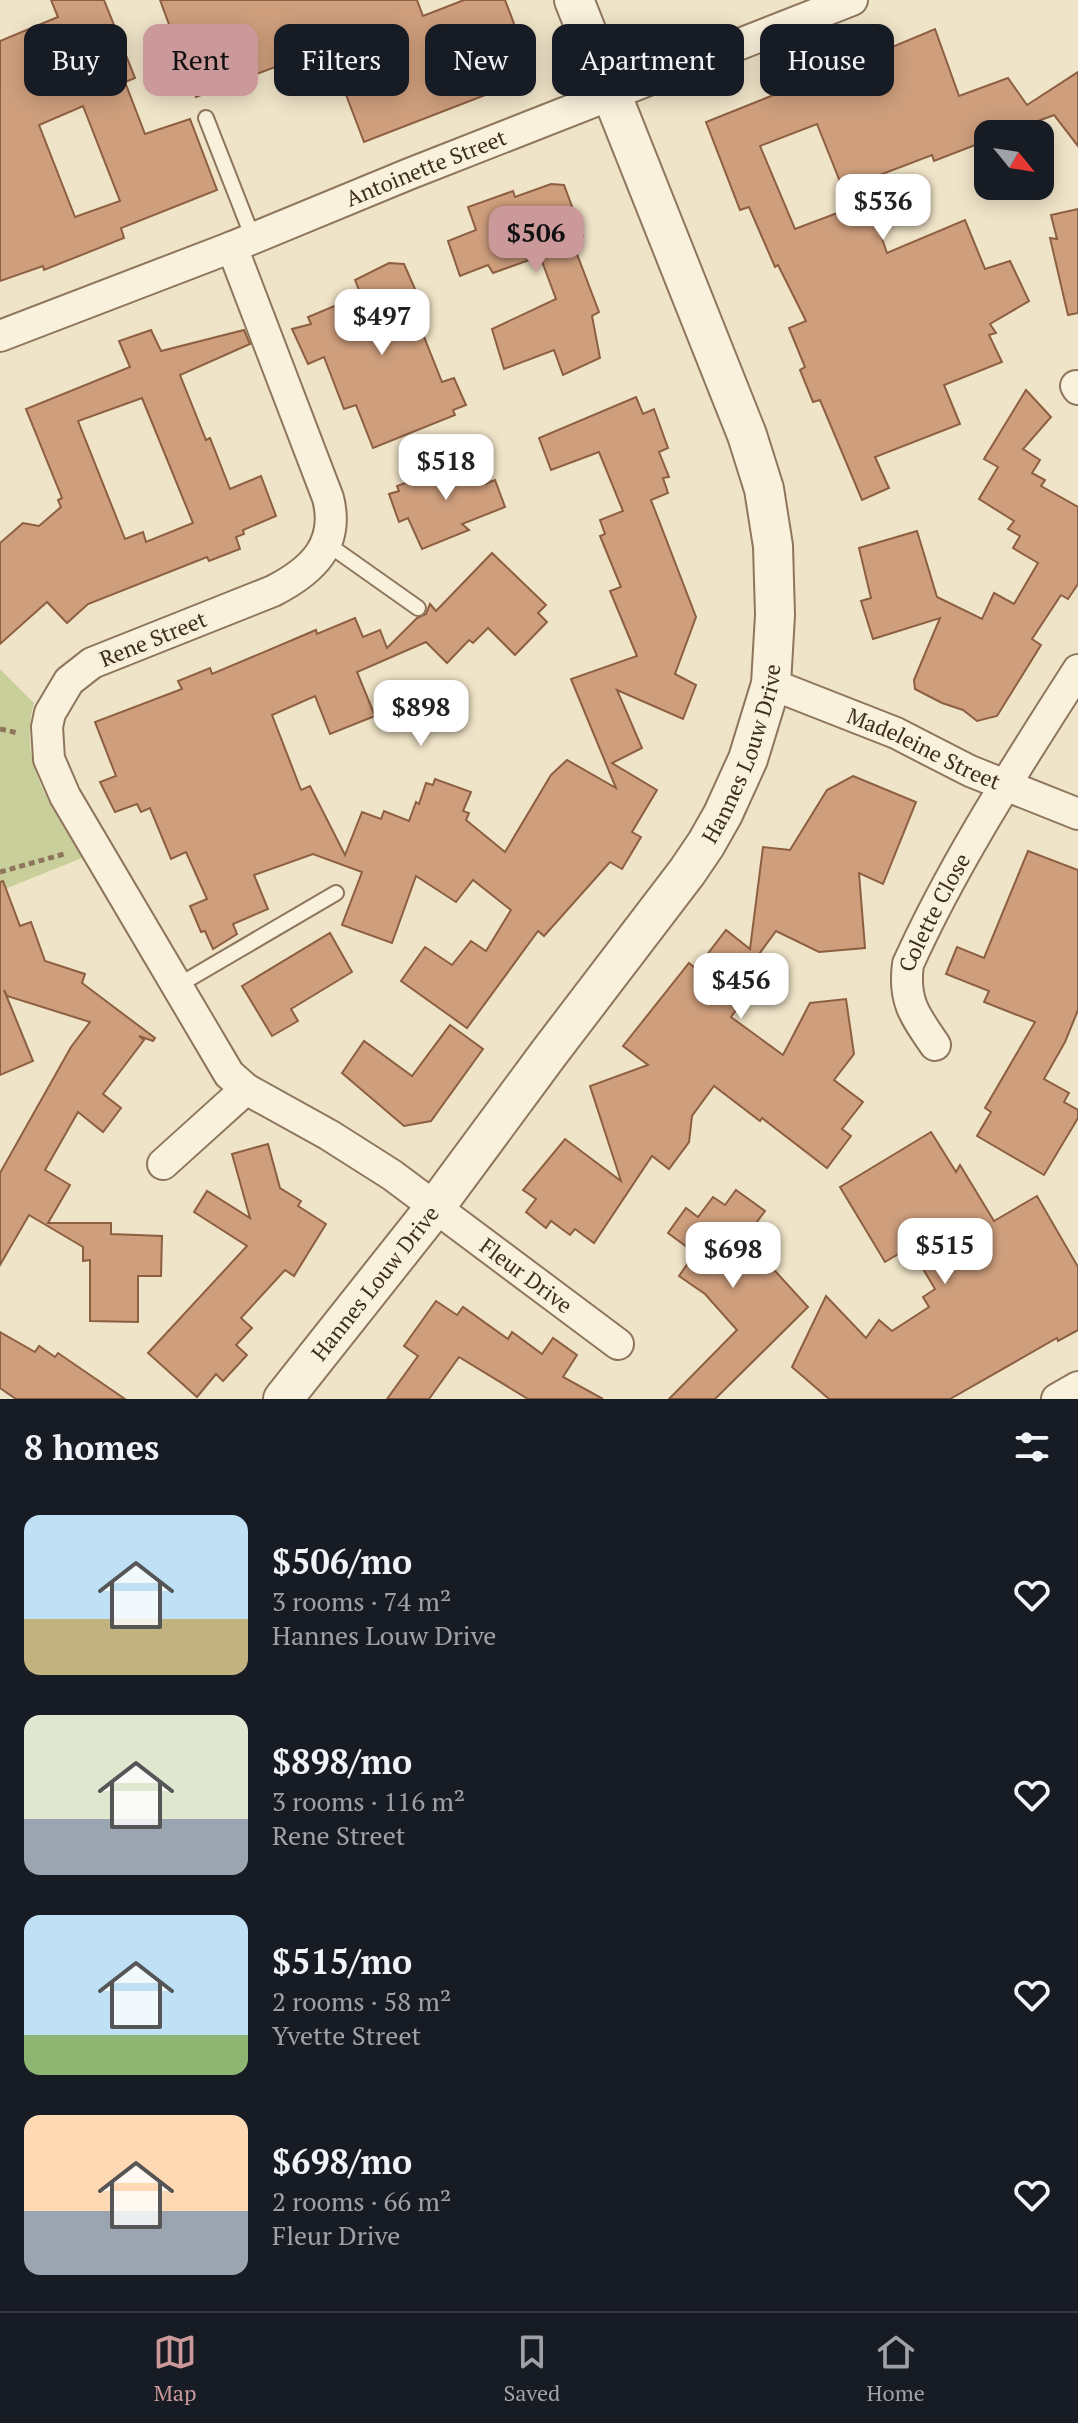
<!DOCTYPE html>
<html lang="en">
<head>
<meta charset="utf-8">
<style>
	:root { --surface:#171b24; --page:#20242c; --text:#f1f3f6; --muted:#9ea1a6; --line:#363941; --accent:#cc999b }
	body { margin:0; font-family:"PT Serif",serif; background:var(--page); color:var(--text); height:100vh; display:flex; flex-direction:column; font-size:30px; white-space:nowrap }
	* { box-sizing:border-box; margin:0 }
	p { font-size:26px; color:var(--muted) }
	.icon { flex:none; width:44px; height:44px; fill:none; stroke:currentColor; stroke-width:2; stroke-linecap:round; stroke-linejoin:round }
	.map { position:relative; height:1399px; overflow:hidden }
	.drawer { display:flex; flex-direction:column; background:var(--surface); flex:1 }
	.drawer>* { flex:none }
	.top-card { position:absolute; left:24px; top:24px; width:1030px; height:72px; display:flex; gap:16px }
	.needle { width:52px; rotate:120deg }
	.controls { position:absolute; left:974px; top:120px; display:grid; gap:16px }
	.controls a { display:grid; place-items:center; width:80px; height:80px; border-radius:16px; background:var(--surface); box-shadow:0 4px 20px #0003; font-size:40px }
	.price { position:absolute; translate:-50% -68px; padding:0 18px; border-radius:16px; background:#fff; color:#222; font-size:26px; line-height:52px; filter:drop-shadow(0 2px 4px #0008) }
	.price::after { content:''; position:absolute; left:50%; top:48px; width:24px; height:18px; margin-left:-12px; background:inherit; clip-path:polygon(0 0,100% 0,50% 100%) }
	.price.on { background:var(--accent); color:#111 }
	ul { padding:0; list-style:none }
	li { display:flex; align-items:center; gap:24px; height:200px; padding:0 24px }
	li span { display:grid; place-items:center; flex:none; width:224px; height:160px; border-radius:16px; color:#555 }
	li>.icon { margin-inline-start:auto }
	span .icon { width:96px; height:96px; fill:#fffc; stroke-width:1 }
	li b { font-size:34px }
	h2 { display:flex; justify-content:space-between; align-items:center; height:96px; padding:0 24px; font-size:34px }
	.tag { padding:0 28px; border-radius:16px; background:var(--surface); box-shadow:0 4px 20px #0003; font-size:28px; line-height:72px }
	.tag.on { background:var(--accent); color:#111 }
	.dock { display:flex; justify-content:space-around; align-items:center; height:112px; border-top:2px solid var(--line); background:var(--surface); font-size:22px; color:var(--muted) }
	.dock a { display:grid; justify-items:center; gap:4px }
	.dock .on { color:var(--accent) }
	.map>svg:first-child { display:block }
	.green { fill:#c9cf9b }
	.building { fill:#cf9f7d; stroke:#8d5f41; stroke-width:2; fill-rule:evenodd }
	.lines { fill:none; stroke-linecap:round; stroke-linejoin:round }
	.service-casing { stroke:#8d765c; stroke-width:18 }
	.minor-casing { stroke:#8d765c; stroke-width:34 }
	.tertiary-casing { stroke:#8d765c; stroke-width:42 }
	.path { stroke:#8d765c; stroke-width:5; stroke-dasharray:6 4; stroke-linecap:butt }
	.service { stroke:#faf1dc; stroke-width:14 }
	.minor { stroke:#faf1dc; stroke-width:30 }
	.tertiary { stroke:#faf1dc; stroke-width:38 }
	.labels { text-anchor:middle; stroke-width:6; stroke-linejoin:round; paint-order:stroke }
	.street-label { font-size:22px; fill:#3d2e20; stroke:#f7eed8 }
</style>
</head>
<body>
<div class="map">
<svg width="1078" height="1399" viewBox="0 0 1078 1399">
	<rect width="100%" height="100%" fill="#f0e4c8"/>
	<path class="green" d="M0,669l34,34c-17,63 19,103 48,155l-82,33z"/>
	<g class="building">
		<path d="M51,0h53l31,78 -10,4 20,52 45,-15 27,71 -96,38 3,10 -80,32 -1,-4 -43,15v-240l58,-24zM83,106l37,95 -45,16 -36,-92z"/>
		<polygon points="160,0 417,0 423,16 464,0 505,0 534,76 364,142 334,63 290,80 283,64 196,97"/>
		<polygon points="935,29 959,96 1008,78 1027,105 1078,72 1078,146 1054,115 1004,134 988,134 988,140 934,161 932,155 843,189 817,124 760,146 795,229 869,201 887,253 965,220 985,269 1010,261 1029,301 990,324 996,333 989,335 1002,362 944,385 960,424 875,457 889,488 862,500 820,400 813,402 800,370 805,367 789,328 806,321 778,265 775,267 749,207 740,210 706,122 801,84 799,77 867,45 871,56"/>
		<polygon points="551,184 564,185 583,236 572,241 599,312 592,316 600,358 563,375 554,350 504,369 492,329 556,299 540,256 493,273 488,265 460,276 448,241 476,230 468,207 513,191 515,197"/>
		<polygon points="1078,209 1078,313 1068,315 1050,238 1057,239 1051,215"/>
		<polygon points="389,263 404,264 422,305 413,309 442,382 454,378 466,405 453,410 455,415 373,448 356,405 344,409 324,357 308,364 292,329 311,324 308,317 361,295 355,280"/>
		<path d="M151,330l10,21 83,-21 6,14 -70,31 26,65 4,-2 20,51 31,-13 15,40 -33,14 1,4 -8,3 4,12 -31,12 -2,-4 -119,47 -21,19 -20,-21 -47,42v-101l23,-20 16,3 22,-19 -3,-7 4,-2 -36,-89 104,-42 -11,-26zM142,398l51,125 -47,19 -3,-10 -18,7 -47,-118z"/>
		<polygon points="1026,390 1051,417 1023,449 1040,460 1032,473 1045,480 1041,486 1078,507 1078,584 1068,599 1061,595 1032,639 1041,645 997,716 977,721 963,710 942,703 915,689 914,680 940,618 873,639 861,601 871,598 859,548 917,531 937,597 982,619 994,593 1014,604 1038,563 1013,548 1020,536 1008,529 1014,521 979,499 998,467 984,459"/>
		<polygon points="636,397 643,414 654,409 668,448 659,452 669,477 663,478 668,493 651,500 696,617 675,674 696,685 683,719 617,690 642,748 612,763 657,790 632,832 641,837 622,869 610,862 544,936 538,931 467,1028 401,981 425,947 452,965 471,941 486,951 511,910 473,880 456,902 416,876 392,943 342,925 362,872 313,854 254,875 268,909 233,924 237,934 213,949 205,931 201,932 190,906 207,899 186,852 171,859 150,808 141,812 137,804 115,812 100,782 116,776 95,722 182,689 178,681 210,668 212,674 316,630 317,634 355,618 363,637 380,630 387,648 417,618 426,614 430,604 436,611 492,553 546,605 538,613 547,622 515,655 488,628 473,643 469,640 447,663 426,642 357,672 375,716 330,734 315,696 272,715 301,790 310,786 345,855 362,812 381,819 384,811 409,821 416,802 419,804 426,783 433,785 435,779 471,792 463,811 469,813 466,820 505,852 551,775 567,760 616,788 571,679 637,656 610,591 621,587 600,536 605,534 600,520 623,511 599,452 551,470 539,438"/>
		<polygon points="476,457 485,484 495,480 505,507 462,524 469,530 422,549 408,518 399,522 389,494 399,491 397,486"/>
		<polygon points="853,776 916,802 883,884 859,873 865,948 819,952 776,931 745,973 757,982 731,1017 783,1055 810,1003 846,999 854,1054 834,1080 863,1102 842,1129 851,1136 827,1168 762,1118 760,1121 714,1086 692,1116 689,1142 669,1169 652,1156 594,1243 575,1229 570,1235 551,1221 546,1228 526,1212 536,1199 523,1190 565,1139 621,1181 590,1086 648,1065 623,1046 689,963 696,969 726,930 750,949 763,847 790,850 827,790"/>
		<polygon points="1028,851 1078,870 1078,1010 1065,1042 1044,1079 1069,1093 1064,1102 1078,1110 1078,1118 1044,1175 977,1136 991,1112 985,1108 1035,1022 984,1002 989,991 946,974 957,947 984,958"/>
		<polygon points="3,881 20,926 31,922 45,961 85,974 82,983 155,1038 153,1041 139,1036 144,1040 103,1094 121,1108 103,1132 78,1112 45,1170 70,1185 48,1223 111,1223 111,1234 162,1236 161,1276 138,1276 138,1322 90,1321 90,1260 83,1261 83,1247 29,1215 0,1265 0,1173 71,1047 90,1022 7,996 4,990 33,1061 0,1075 0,882"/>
		<polygon points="330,933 352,972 291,1009 298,1021 272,1036 242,986"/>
		<polygon points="450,1025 483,1049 431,1121 404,1126 342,1073 364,1041 412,1076"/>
		<polygon points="931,1132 956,1172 960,1165 994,1221 1037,1196 1078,1267 1078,1330 1058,1341 1057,1338 950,1399 829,1399 792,1367 826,1296 866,1338 879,1320 892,1331 929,1307 923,1297 935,1289 910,1247 885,1262 840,1187"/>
		<polygon points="268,1144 280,1188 301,1201 298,1206 326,1224 294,1276 285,1270 241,1318 252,1328 236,1345 247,1355 223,1381 216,1374 197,1397 148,1353 247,1246 194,1212 207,1191 250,1218 232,1154"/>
		<polygon points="736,1190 765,1211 745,1238 808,1307 715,1399 669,1399 737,1330 705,1294 679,1276 695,1253 668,1233 686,1208 698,1217 713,1197 725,1205"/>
		<polygon points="436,1301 457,1315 463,1307 508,1339 512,1332 542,1354 553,1338 577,1355 563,1377 603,1399 528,1399 459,1357 429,1399 387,1399 418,1356 404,1346"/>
		<polygon points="0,1332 35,1352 39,1346 55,1357 58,1353 125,1399 16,1399 0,1388"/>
	</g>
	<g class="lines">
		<defs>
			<g id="service">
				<polyline points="206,118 253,238"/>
				<polyline points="326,543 418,608"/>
				<polyline points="177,986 336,893"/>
			</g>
			<g id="minor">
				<path id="s1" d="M232,247l96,251c12,47 -16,73 -55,93l-181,72 -23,18 -19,32 -3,14 2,32 16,37 164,278 17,15 83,46 63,40 226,169"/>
				<path id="s2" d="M0,336l232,-89 177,-73 443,-174"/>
				<polyline points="1076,386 1078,389"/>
				<path id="s3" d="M771,684l125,49 74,38 108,43"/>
				<path id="s4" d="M935,1045c-20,-29 -32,-44 -27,-81 47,-104 109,-198 170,-294"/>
				<polyline points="163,1164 246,1089"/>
				<polyline points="1057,1399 1078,1387"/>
			</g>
			<g id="tertiary">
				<path id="s5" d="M283,1399l153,-193 113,-153 138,-181 19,-28 17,-30 25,-55 23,-75 4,-69 -2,-69 -9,-57 -17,-54 -173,-435"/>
			</g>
		</defs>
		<use href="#service" class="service-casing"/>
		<use href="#minor" class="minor-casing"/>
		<use href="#tertiary" class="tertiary-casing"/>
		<g class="path">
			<polyline points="0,729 18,733"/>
			<polyline points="0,872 64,854"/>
		</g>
		<use href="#service" class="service"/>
		<use href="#minor" class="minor"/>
		<use href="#tertiary" class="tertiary"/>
	</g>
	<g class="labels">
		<g class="street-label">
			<text dy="8" stroke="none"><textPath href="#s2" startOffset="458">Antoinette Street</textPath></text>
			<text transform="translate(153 639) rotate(-22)" y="8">Rene Street</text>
			<text dy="8" stroke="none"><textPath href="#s3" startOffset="166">Madeleine Street</textPath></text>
			<text dy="8" stroke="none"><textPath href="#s5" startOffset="796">Hannes Louw Drive</textPath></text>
			<text dy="8" stroke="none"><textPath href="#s4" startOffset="146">Colette Close</textPath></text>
			<text dy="8" stroke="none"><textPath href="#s1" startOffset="1418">Fleur Drive</textPath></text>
			<text dy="8" stroke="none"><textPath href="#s5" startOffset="148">Hannes Louw Drive</textPath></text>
		</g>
	</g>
</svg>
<div class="controls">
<a><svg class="needle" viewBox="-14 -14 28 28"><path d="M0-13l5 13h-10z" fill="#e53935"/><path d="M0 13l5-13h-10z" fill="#9ea1a6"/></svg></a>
</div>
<b class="price" style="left:883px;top:242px">$536</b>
<b class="price on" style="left:536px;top:274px">$506</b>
<b class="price" style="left:382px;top:357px">$497</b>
<b class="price" style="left:446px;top:502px">$518</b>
<b class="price" style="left:421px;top:748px">$898</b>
<b class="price" style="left:741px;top:1021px">$456</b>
<b class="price" style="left:945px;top:1286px">$515</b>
<b class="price" style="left:733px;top:1290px">$698</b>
<div class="top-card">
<a class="tag">Buy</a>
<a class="tag on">Rent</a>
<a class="tag">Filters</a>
<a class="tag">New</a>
<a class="tag">Apartment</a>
<a class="tag">House</a>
</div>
</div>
<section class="drawer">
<h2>8 homes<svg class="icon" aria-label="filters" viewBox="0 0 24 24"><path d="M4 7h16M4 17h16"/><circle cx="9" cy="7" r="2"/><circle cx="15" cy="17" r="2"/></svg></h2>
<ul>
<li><span style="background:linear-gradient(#bfe0f5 65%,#c2b280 0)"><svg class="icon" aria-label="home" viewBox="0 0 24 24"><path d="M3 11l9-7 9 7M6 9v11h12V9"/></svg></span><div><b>$506/mo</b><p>3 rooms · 74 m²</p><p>Hannes Louw Drive</p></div><svg class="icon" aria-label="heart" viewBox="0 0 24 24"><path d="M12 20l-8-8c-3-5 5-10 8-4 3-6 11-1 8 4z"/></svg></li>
<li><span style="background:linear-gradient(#dfe7d0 65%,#9aa5b1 0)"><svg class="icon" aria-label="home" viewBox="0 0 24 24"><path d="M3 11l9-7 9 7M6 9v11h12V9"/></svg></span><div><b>$898/mo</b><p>3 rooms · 116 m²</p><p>Rene Street</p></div><svg class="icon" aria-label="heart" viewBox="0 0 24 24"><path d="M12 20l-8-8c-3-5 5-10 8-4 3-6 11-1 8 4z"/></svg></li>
<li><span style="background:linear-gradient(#bfe0f5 75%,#8fb573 0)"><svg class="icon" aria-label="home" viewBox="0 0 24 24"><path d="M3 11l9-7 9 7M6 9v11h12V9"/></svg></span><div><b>$515/mo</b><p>2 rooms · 58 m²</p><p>Yvette Street</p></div><svg class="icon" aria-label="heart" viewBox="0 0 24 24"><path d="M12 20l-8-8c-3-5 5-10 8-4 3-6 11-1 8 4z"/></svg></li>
<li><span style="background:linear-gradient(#ffd9b3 60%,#9aa5b1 0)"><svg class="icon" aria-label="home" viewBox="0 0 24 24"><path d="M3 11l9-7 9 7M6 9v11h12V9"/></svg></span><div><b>$698/mo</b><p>2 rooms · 66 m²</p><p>Fleur Drive</p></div><svg class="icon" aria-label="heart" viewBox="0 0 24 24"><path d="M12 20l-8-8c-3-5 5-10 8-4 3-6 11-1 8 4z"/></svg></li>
</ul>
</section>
<nav class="dock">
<a class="on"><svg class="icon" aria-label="map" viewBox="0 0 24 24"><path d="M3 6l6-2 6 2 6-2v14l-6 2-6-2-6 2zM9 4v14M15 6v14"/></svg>Map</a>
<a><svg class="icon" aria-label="saved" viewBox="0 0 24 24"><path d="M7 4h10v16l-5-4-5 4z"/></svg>Saved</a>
<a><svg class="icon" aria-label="home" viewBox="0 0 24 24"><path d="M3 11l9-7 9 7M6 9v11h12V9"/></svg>Home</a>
</nav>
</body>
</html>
